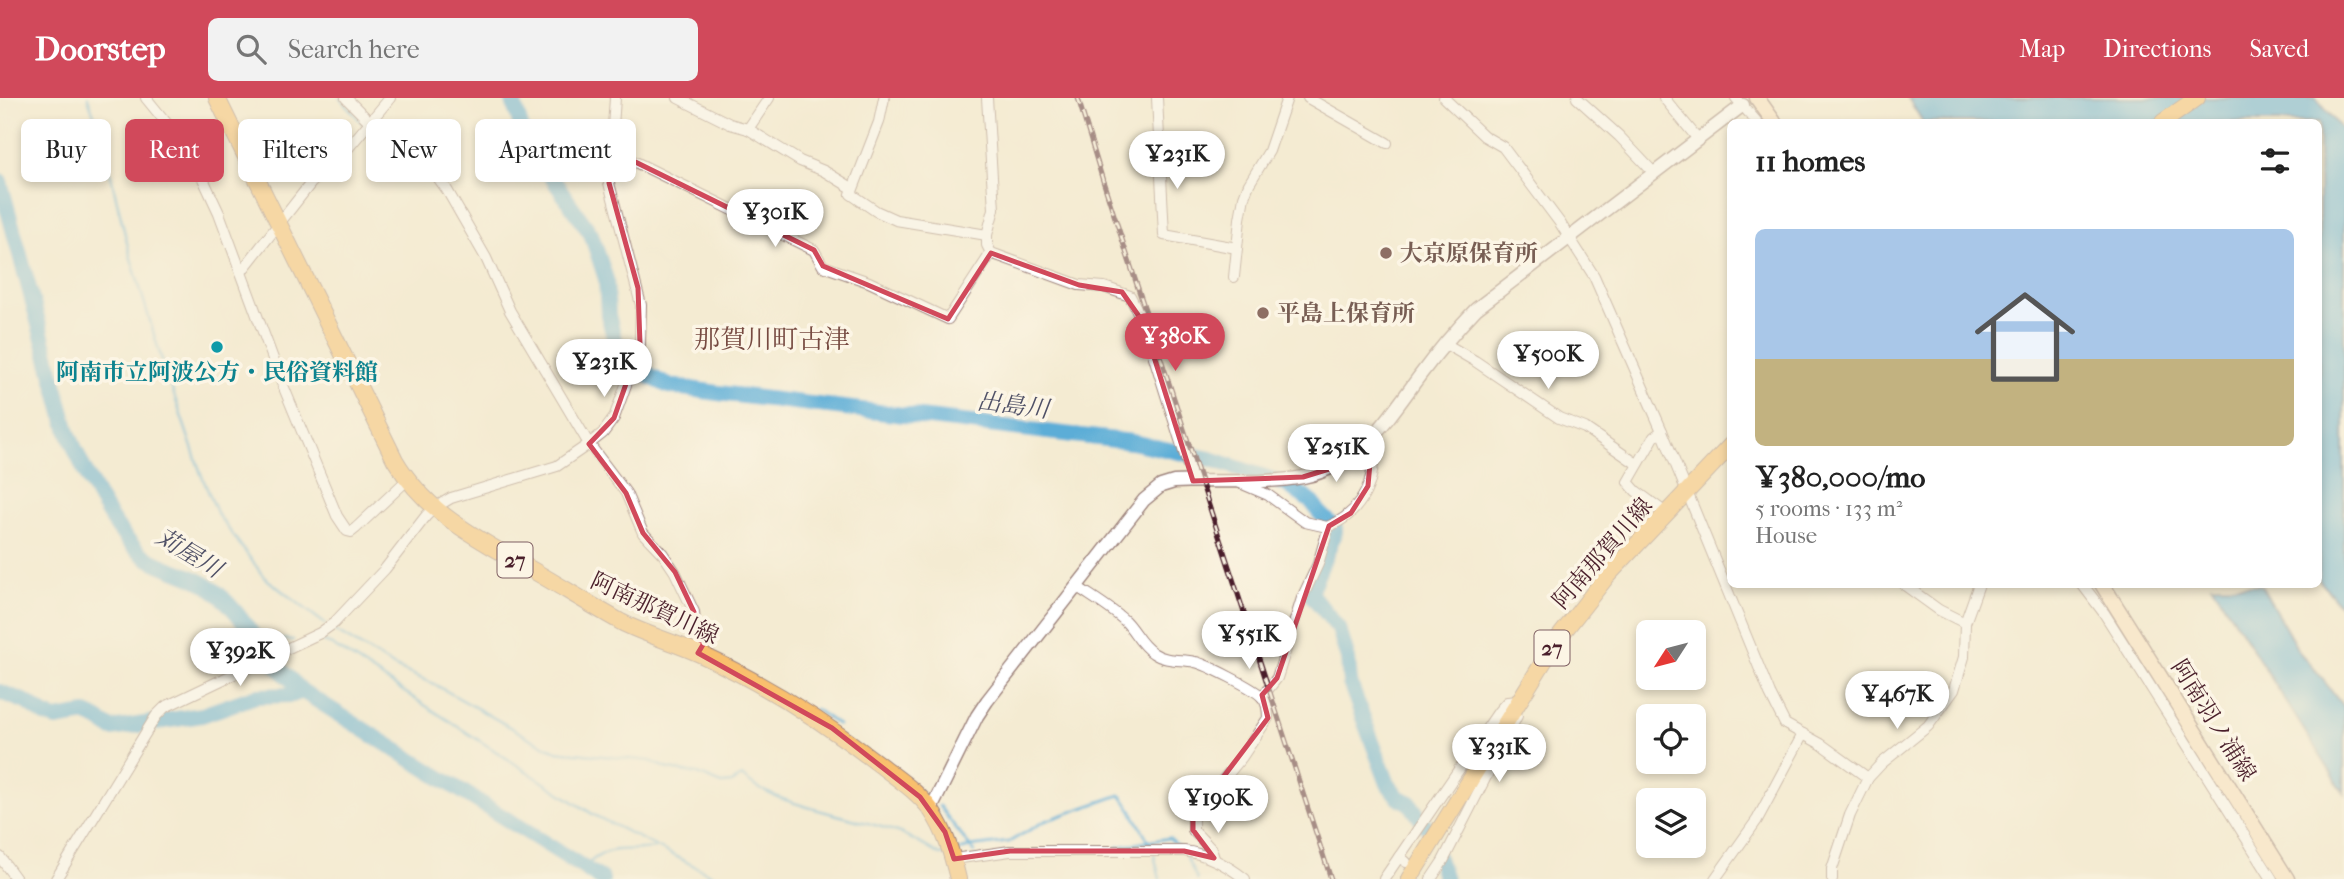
<!DOCTYPE html>
<html lang="en">
<head>
<meta charset="utf-8">
<style>
	:root { --surface:#fff; --page:#f2f2f2; --text:#222; --muted:#767676; --accent:#d1495b }
	body { margin:0; font-family:"IM FELL French Canon","Noto Serif JP",serif; background:var(--page); color:var(--text); height:100vh; display:flex; flex-direction:column; font-size:26px; white-space:nowrap }
	* { box-sizing:border-box; margin:0 }
	p { font-size:23px; color:var(--muted) }
	.icon { flex:none; width:38px; height:38px; fill:none; stroke:currentColor; stroke-width:2; stroke-linecap:round; stroke-linejoin:round }
	.map { position:relative; flex:1; overflow:hidden }
	.details { position:absolute; left:1727px; top:21px; width:595px; height:469px; display:flex; flex-direction:column; background:var(--surface); border-radius:10px; box-shadow:0 4px 10px #0003 }
	.details>* { flex:none }
	.hud { position:absolute; left:21px; top:21px; width:665px; height:63px; display:flex; gap:14px }
	.needle { width:46px; rotate:234deg }
	.tools { position:absolute; left:1636px; top:522px; display:grid; gap:14px }
	.tools a { display:grid; place-items:center; width:70px; height:70px; border-radius:10px; background:var(--surface); box-shadow:0 4px 10px #0003; font-size:35px }
	.price { position:absolute; translate:-50% -60px; padding:0 16px; border-radius:24px; background:#fff; color:#222; font-size:23px; line-height:46px; filter:drop-shadow(0 2px 4px #0008) }
	.price::after { content:''; position:absolute; left:50%; top:42px; width:21px; height:16px; margin-left:-10px; background:inherit; clip-path:polygon(0 0,100% 0,50% 100%) }
	.price.selected { background:var(--accent); color:#fff }
	ul { padding:0; list-style:none }
	li { display:grid; align-content:center; gap:14px; height:371px; padding:0 28px }
	li span { display:grid; place-items:center; height:217px; border-radius:10px; color:#555 }
	li>.icon { margin-inline-start:auto }
	span .icon { width:126px; height:126px; fill:#fffc; stroke-width:1 }
	li b { font-size:30px }
	h2 { display:flex; justify-content:space-between; align-items:center; height:84px; padding:0 28px; font-size:30px }
	.tag { padding:0 24px; border-radius:10px; background:var(--surface); box-shadow:0 4px 10px #0003; font-size:24px; line-height:63px }
	.tag.selected { background:var(--accent); color:#fff }
	header { display:flex; align-items:center; gap:42px; box-sizing:border-box; height:98px; padding:0 35px; background:var(--accent); color:#fff }
	header strong { font-size:33px }
	nav { display:flex; gap:38px; margin-inline-start:auto; font-size:24px }
	.search { width:490px; height:63px; background:var(--page); display:flex; align-items:center; gap:18px; box-sizing:border-box; padding:0 24px; border-radius:10px; color:var(--muted); font-size:26px }
	.map>svg:first-child { display:block }
	.water { fill:#5cadd7; stroke:#536681; stroke-width:2 }
	.lines { fill:none; stroke-linecap:round; stroke-linejoin:round }
	.stream { stroke:#5cadd7; stroke-width:2.5 }
	.river { stroke:#5cadd7; stroke-width:16 }
	.minor-casing { stroke:#9f857e; stroke-width:12 }
	.tertiary-casing { stroke:#9f857e; stroke-width:15 }
	.secondary-casing { stroke:#9f857e; stroke-width:17 }
	.primary-casing { stroke:#9f857e; stroke-width:18 }
	.minor { stroke:#fff; stroke-width:10 }
	.tertiary { stroke:#fff; stroke-width:12 }
	.secondary { stroke:#fde5c5; stroke-width:14 }
	.primary { stroke:#f9bf6d; stroke-width:16 }
	.rail-casing { stroke:#4a1f2b; stroke-width:5 }
	.rail { stroke:#fcf5e5; stroke-width:2.5; stroke-dasharray:8; stroke-linecap:butt }
	.marked { fill:none; stroke:#d1495b; stroke-width:5; stroke-linejoin:round }
	.education-dot { fill:#8d6e63; stroke:#fcf5e5; stroke-width:2.5 }
	.culture-dot { fill:#0f9aa8; stroke:#fcf5e5; stroke-width:2.5 }
	.labels { text-anchor:middle; stroke-width:7; stroke-linejoin:round; paint-order:stroke }
	.shield { fill:#fcf5e5; stroke:#7f5f63; stroke-width:2 }
	.shield-label { font-size:21px; font-weight:bold; fill:#4a1f2b }
	.education-label { font-size:23px; font-weight:bold; fill:#785e54; stroke:#fcf5e5; text-anchor:start }
	.culture-label { font-size:23px; font-weight:bold; fill:#0d838f; stroke:#fcf5e5 }
	.street-label { font-size:23px; fill:#4a1f2b; stroke:#fcf5e5 }
	.water-label { font-size:24px; font-style:italic; fill:#505167; stroke:#fcf5e5 }
	.quarter-label { font-size:26px; fill:#774b42; stroke:#fcf5e5 }
</style>
</head>
<body>
<header>
<strong>Doorstep</strong>
<div class="search"><svg class="icon" aria-label="search" viewBox="0 0 24 24"><circle cx="10" cy="10" r="6"/><path d="M15 15l6 6"/></svg>Search here</div>
<nav><a>Map</a><a>Directions</a><a>Saved</a></nav>
</header>
<div class="map">
<svg width="2344" height="781" viewBox="0 0 2344 781">
	<rect width="100%" height="100%" fill="#fcf5e5"/>
	<filter id="ink" filterUnits="userSpaceOnUse"><feTurbulence type="fractalNoise" baseFrequency=".0143" numOctaves="2"/><feDisplacementMap in="SourceGraphic" scale="14" xChannelSelector="R" yChannelSelector="G"/><feConvolveMatrix kernelMatrix="1 2 1 2 8 2 1 2 1" color-interpolation-filters="sRGB"/></filter>
	<filter id="wash" filterUnits="userSpaceOnUse"><feTurbulence type="fractalNoise" baseFrequency=".00686" numOctaves="4" result="noise"/><feDisplacementMap in="SourceGraphic" scale="28" xChannelSelector="R" yChannelSelector="G"/><feGaussianBlur stdDeviation="1.57" result="paint"/><feColorMatrix in="noise" values="0 0 0 0 0 0 0 0 0 0 0 0 0 0 0 0 0 1.4 0 .05"/><feComposite in="paint" operator="in"/></filter>
	<g filter="url(#wash)">
		<rect width="100%" height="100%" fill="#f4ebd2"/>
		<g class="water">
			<polygon points="1908,0 2316,0 2344,34 2344,512 2319,482 2319,24 1923,24"/>
			<polygon points="2212,487 2261,487 2299,554 2318,575 2344,610 2344,695"/>
		</g>
		<g class="lines">
			<g class="stream">
				<polyline points="88,0 101,37 130,157 159,253 201,376 218,417 264,479 325,526"/>
				<polyline points="340,0 364,27"/>
				<path d="M330,530l65,39 39,17 99,56 23,11 94,10 19,8 29,5 24,10 10,-1 10,-7c29,30 119,41 160,58 13,6 26,14 38,21l6,-1"/>
				<path d="M250,531c15,8 26,11 43,11"/>
				<polyline points="321,543 332,547 594,717 720,781"/>
				<polyline points="815,611 838,627"/>
				<polyline points="939,708 974,754"/>
				<polyline points="1117,749 1169,740 1179,749"/>
				<path d="M956,753l14,-4 39,-5 36,-21 75,-26c8,6 25,41 32,52"/>
				<polyline points="1154,757 1160,781"/>
				<polyline points="1186,758 1197,781"/>
				<path d="M583,770c29,-27 38,-15 72,-20"/>
			</g>
			<g class="river">
				<polyline points="512,0 525,41 591,136 606,181 608,217 614,239 620,251 651,279 669,288 718,295 1132,344 1211,361 1286,386 1313,405 1319,414 1335,430 1335,434 1310,495 1339,531 1348,561 1350,585 1388,686 1399,700 1409,704 1425,727"/>
				<path d="M0,83l68,251c15,38 45,103 79,126 20,12 43,15 63,29 28,21 44,52 66,78 8,9 18,17 26,26l300,188"/>
				<polyline points="0,594 26,604 45,617 56,621 86,616 95,620 112,631 202,617 256,598 292,597 302,593"/>
				<polyline points="1438,760 1445,781"/>
			</g>
		</g>
	</g>
	<g filter="url(#ink)">
		<g class="lines">
			<defs>
				<g id="minor">
					<polyline points="146,0 191,55 219,115 282,285 337,418 347,433 351,434 356,430 407,382"/>
					<polyline points="346,0 378,32 434,74 447,92 486,160 510,213 589,346 626,395 643,435 663,456 675,474 694,514 696,539 703,545 698,555"/>
					<polyline points="678,0 730,26 748,31 800,63 824,73 852,90"/>
					<polyline points="884,0 879,24 851,96 876,113 896,122 987,137"/>
					<polyline points="987,0 994,111 987,137 987,147 991,155 1079,187 1104,189 1130,198 1143,224 1193,383"/>
					<polyline points="1157,0 1164,137 1237,150"/>
					<polyline points="1308,0 1387,45"/>
					<polyline points="1444,0 1484,38 1503,49 1560,125 1594,178 1662,333 1770,596 1785,626 1821,646 1868,680"/>
					<polyline points="1577,0 1619,38 1654,75"/>
					<polyline points="1664,0 1698,41"/>
					<polyline points="1736,0 1757,24"/>
					<polyline points="748,31 769,0"/>
					<polyline points="611,52 814,152 823,168 869,184 948,221 991,155"/>
					<polyline points="241,174 311,85 339,61 390,0"/>
					<polyline points="1234,179 1240,121 1244,99 1249,86 1269,53 1287,0"/>
					<polyline points="1444,245 1475,263 1559,320 1585,330 1637,366"/>
					<polyline points="1662,333 1654,339 1628,384 1636,393 1666,415"/>
					<path d="M1240,385l28,12 37,27 22,5c37,-14 51,-50 45,-88"/>
					<polyline points="1903,486 1939,512 1965,525"/>
					<polyline points="2082,486 2104,515 2272,781"/>
					<path d="M1076,488c16,11 35,22 49,35 10,10 15,24 28,32 13,9 28,6 42,9 11,2 60,27 67,35 5,5 6,14 6,21l-26,39 -49,60v13l18,19 3,9"/>
					<polyline points="1262,599 1277,580 1302,500 1318,466 1327,435 1327,429"/>
					<polyline points="0,759 16,781"/>
					<polyline points="1399,759 1499,613 1507,604 1519,603"/>
					<path d="M954,761l56,-8h174c23,3 42,13 61,28"/>
					<polyline points="56,781 156,618 165,609 320,535 334,525 385,471 426,418 434,410 451,400 557,368 589,346 603,335 614,320 631,273 637,264 640,246 641,207 609,85 615,0"/>
					<polyline points="1384,781 1399,759 1406,764"/>
					<polyline points="1431,781 1443,763 1517,618"/>
					<polyline points="1715,781 1757,722 1803,636"/>
					<polyline points="1832,781 1832,771 1850,717 1868,680 1882,665 1928,628 1954,592 1964,559 1965,525 1979,486"/>
				</g>
				<path id="tertiary" d="M931,711l46,-93 10,-15 157,-201 17,-14 13,-4c43,-3 86,3 129,-5 57,-11 86,-60 118,-103 17,-23 35,-44 55,-65l267,-204"/>
				<g id="secondary">
					<polyline points="1757,0 1774,24"/>
					<polyline points="2102,486 2287,781"/>
				</g>
				<g id="primary">
					<path d="M217,0l178,362c30,51 75,74 125,103 34,19 67,40 101,59 25,13 53,20 79,32 65,30 123,67 180,111 18,14 38,27 51,45 15,22 21,44 27,69"/>
					<polyline points="2163,24 2197,0"/>
					<polyline points="1409,781 1557,542 1607,478 1731,347"/>
				</g>
			</defs>
			<use href="#minor" class="minor-casing"/>
			<use href="#tertiary" class="tertiary-casing"/>
			<use href="#secondary" class="secondary-casing"/>
			<use href="#primary" class="primary-casing"/>
			<use href="#minor" class="minor"/>
			<use href="#tertiary" class="tertiary"/>
			<use href="#secondary" class="secondary"/>
			<use href="#primary" class="primary"/>
			<defs>
				<polyline id="rail" points="1078,0 1103,83 1331,781"/>
			</defs>
			<use href="#rail" class="rail-casing"/>
			<use href="#rail" class="rail"/>
		</g>
	</g>
	<path d="M0 0H2344V781H0ZM611,52l203,100 9,16 125,53 43,-66 88,32 43,7 21,30 50,159 110,-4 26,-8 43,-30 -4,47 -17,27 -22,13 -52,152 -15,17 6,23 -75,99v13l21,28 -30,-7h-174l-56,8 -9,-27 -25,-35 -88,-69 -134,-75 6,-10 -8,-6 -2,-25 -19,-40 -32,-39 -17,-40 -37,-49 25,-26 26,-74 -2,-56 -29,-105z" fill="#f4ebd2" fill-opacity=".55" fill-rule="evenodd"/>
	<path class="marked" d="M611,52l203,100 9,16 125,53 43,-66 88,32 43,7 21,30 50,159 110,-4 26,-8 43,-30 -4,47 -17,27 -22,13 -52,152 -15,17 6,23 -75,99v13l21,28 -30,-7h-174l-56,8 -9,-27 -25,-35 -88,-69 -134,-75 6,-10 -8,-6 -2,-25 -19,-40 -32,-39 -17,-40 -37,-49 25,-26 26,-74 -2,-56 -29,-105z"/>
	<g class="education-dot">
		<circle cx="1386" cy="155" r="7"/>
		<circle cx="1263" cy="215" r="7"/>
	</g>
	<circle class="culture-dot" cx="217" cy="249" r="7"/>
	<g class="labels">
		<g class="shield">
			<rect x="497.5" y="444.5" width="35" height="35" rx="5"/>
			<rect x="1534.5" y="532.5" width="35" height="35" rx="5"/>
		</g>
		<g class="shield-label">
			<text x="515" y="469">27</text>
			<text x="1552" y="557">27</text>
		</g>
		<g class="education-label">
			<text x="1400" y="163">大京原保育所</text>
			<text x="1277" y="223">平島上保育所</text>
		</g>
		<g class="culture-label">
			<text x="217" y="282">阿南市立阿波公方・民俗資料館</text>
		</g>
		<g class="street-label">
			<text transform="translate(1602 455) rotate(-49)" y="8">阿南那賀川線</text>
			<text transform="translate(655 510) rotate(25)" y="8">阿南那賀川線</text>
			<text transform="translate(2214 622) rotate(58)" y="8">阿南羽ノ浦線</text>
		</g>
		<g class="water-label">
			<text transform="translate(1013 307) rotate(7)" y="8">出島川</text>
			<text transform="translate(189 455) rotate(31)" y="8">苅屋川</text>
		</g>
		<g class="quarter-label">
			<text x="772" y="250">那賀川町古津</text>
		</g>
	</g>
</svg>
<div class="tools">
<a><svg class="needle" viewBox="-14 -14 28 28"><path d="M0-13l5 13h-10z" fill="#e53935"/><path d="M0 13l5-13h-10z" fill="#767676"/></svg></a>
<a><svg class="icon" aria-label="locate" viewBox="0 0 24 24"><circle cx="12" cy="12" r="6"/><path d="M12 2v4M12 18v4M2 12h4M18 12h4"/></svg></a>
<a><svg class="icon" aria-label="layers" viewBox="0 0 24 24"><path d="M12 4l9 5-9 5-9-5zM3 14l9 5 9-5"/></svg></a>
</div>
<b class="price" style="left:1177px;top:93px">¥231K</b>
<b class="price" style="left:775px;top:151px">¥301K</b>
<b class="price selected" style="left:1175px;top:275px">¥380K</b>
<b class="price" style="left:1548px;top:293px">¥500K</b>
<b class="price" style="left:604px;top:301px">¥231K</b>
<b class="price" style="left:1336px;top:386px">¥251K</b>
<b class="price" style="left:1249px;top:573px">¥551K</b>
<b class="price" style="left:240px;top:590px">¥392K</b>
<b class="price" style="left:1897px;top:633px">¥467K</b>
<b class="price" style="left:1499px;top:686px">¥331K</b>
<b class="price" style="left:1218px;top:737px">¥190K</b>
<div class="hud">
<a class="tag">Buy</a>
<a class="tag selected">Rent</a>
<a class="tag">Filters</a>
<a class="tag">New</a>
<a class="tag">Apartment</a>
</div>
<section class="details">
<h2>11 homes<svg class="icon" aria-label="filters" viewBox="0 0 24 24"><path d="M4 7h16M4 17h16"/><circle cx="9" cy="7" r="2"/><circle cx="15" cy="17" r="2"/></svg></h2>
<ul>
<li><span style="background:linear-gradient(#a9c7e8 60%,#c2b280 0)"><svg class="icon" aria-label="home" viewBox="0 0 24 24"><path d="M3 11l9-7 9 7M6 9v11h12V9"/></svg></span><div><b>¥380,000/mo</b><p>5 rooms · 133 m²</p><p>House</p></div></li>
</ul>
</section>
</div>
</body>
</html>
